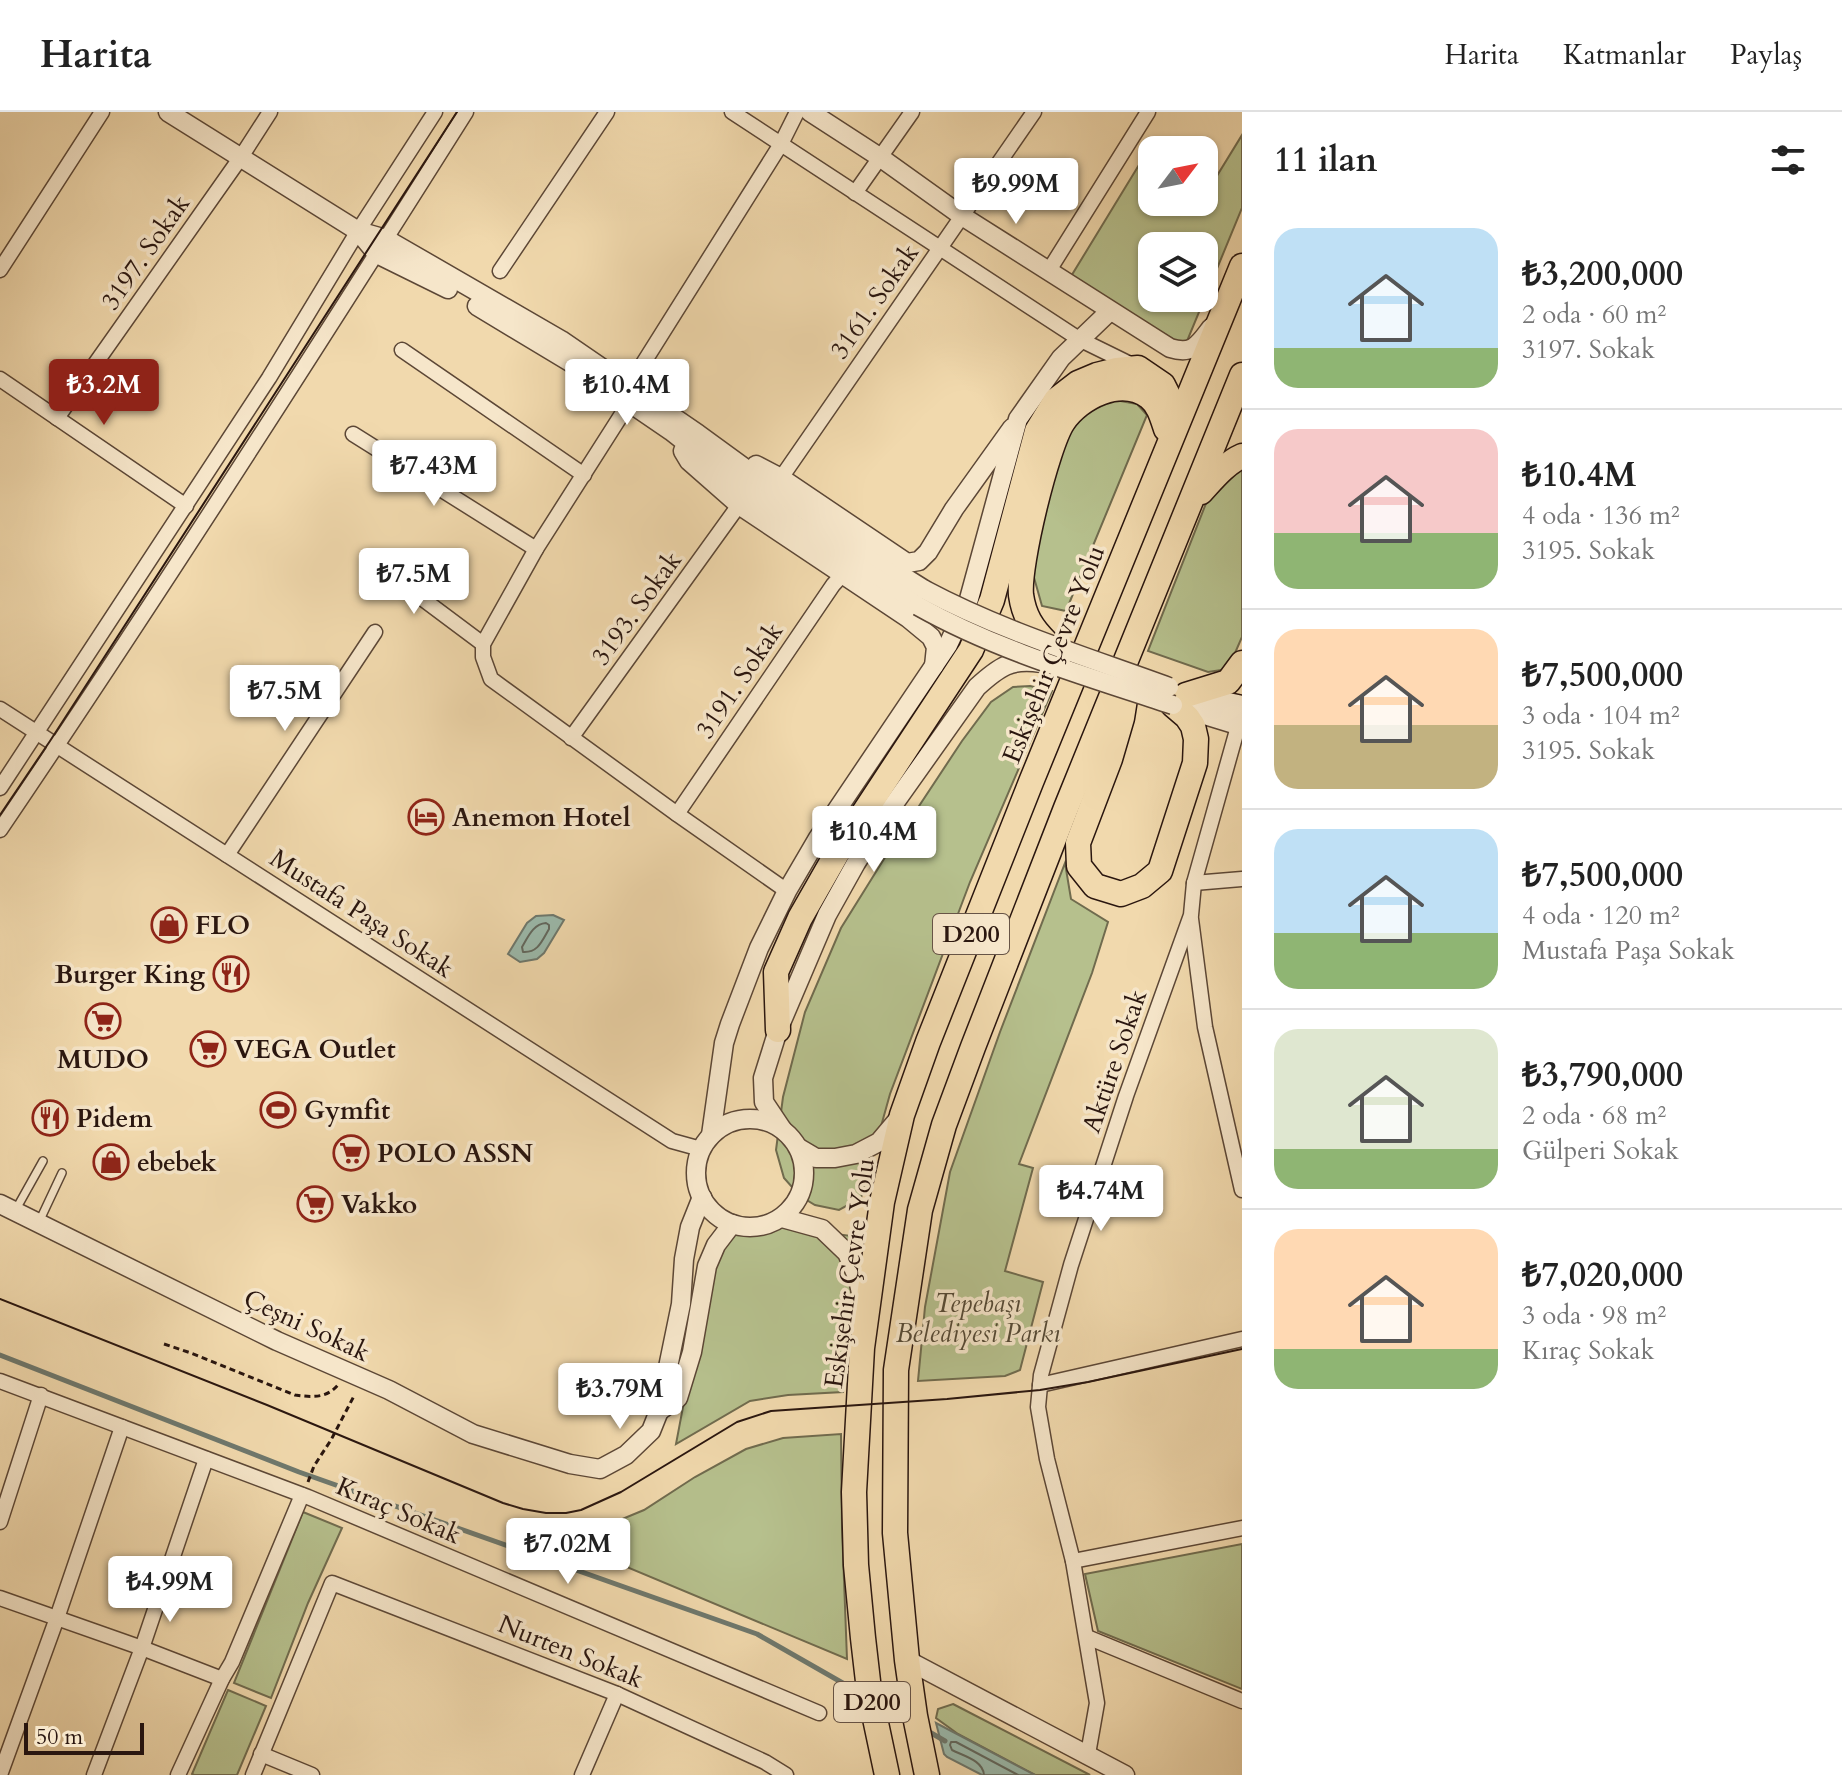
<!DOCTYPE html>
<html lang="tr">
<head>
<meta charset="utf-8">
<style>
	:root { --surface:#fff; --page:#f2f2f2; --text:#222; --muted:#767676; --line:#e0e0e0; --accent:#8f2418 }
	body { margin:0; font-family:Cardo,serif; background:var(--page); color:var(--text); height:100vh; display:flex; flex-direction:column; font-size:30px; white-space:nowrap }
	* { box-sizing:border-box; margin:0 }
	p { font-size:26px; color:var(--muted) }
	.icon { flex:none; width:44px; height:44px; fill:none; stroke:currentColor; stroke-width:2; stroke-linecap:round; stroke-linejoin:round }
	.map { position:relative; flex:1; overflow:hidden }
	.sheet { display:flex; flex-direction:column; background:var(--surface); width:600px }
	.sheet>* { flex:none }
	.needle { width:52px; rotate:58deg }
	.controls { position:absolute; left:1138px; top:24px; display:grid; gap:16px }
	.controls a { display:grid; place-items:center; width:80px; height:80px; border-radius:16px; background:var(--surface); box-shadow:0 2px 6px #0004; font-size:40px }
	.scale { position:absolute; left:24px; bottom:20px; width:120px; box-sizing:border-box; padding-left:8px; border:4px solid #2a160f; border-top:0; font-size:22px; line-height:28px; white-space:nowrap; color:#2a160f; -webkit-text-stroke:6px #f6e6ca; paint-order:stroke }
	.price { position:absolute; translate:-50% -68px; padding:0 18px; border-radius:8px; background:#fff; color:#222; font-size:26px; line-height:52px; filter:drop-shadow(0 2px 4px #0008) }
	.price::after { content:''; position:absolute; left:50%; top:48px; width:24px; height:18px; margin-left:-12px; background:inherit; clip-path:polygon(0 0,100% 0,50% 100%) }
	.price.current { background:var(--accent); color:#fff }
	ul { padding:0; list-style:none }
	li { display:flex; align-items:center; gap:24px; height:200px; padding:0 32px }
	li+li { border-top:2px solid var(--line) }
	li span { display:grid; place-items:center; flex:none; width:224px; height:160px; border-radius:24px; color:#555 }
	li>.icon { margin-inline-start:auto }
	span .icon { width:96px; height:96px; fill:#fffc; stroke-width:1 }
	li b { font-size:34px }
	h2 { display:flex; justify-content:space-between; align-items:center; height:96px; padding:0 32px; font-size:34px }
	header { display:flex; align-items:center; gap:48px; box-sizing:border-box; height:112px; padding:0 40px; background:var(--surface); border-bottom:2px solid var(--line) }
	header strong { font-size:38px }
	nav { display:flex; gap:44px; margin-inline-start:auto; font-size:28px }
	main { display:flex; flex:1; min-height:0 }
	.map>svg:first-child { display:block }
	.green { fill:#b6c08d; stroke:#706b4e; stroke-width:2; fill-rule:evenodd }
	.water { fill:#9bbaac; stroke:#6e786d; stroke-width:2 }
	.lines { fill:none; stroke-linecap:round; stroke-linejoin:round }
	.shore { stroke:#62685e; stroke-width:2 }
	.stream { stroke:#6e786d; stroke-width:5 }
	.service-casing { stroke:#5c4736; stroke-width:10 }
	.minor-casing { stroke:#5c4736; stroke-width:17 }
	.tertiary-casing { stroke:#5c4736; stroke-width:21 }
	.secondary-casing { stroke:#2a160f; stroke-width:25 }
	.trunk-casing { stroke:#2a160f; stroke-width:27 }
	.path { stroke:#2a160f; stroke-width:3; stroke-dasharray:6 4; stroke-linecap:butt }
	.service { stroke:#f6e6ca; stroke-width:7 }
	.minor { stroke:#f6e6ca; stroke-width:14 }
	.tertiary { stroke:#f6e6ca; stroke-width:18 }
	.secondary { stroke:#f6e6ca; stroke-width:22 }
	.trunk { stroke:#f1d9ad; stroke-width:24 }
	.tram { stroke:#2a160f; stroke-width:2 }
	.tertiary-bridge-casing { stroke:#5c4736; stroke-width:21; stroke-linecap:butt }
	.tertiary-bridge { stroke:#f6e6ca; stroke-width:18 }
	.labels { text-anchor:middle; stroke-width:7; stroke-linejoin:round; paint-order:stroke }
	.shield { fill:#f6e6ca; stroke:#675447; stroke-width:2 }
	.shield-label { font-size:24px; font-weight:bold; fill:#2a160f }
	.street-label { font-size:26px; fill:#2a160f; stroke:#f6e6ca }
	.poi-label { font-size:26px; font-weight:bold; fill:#2a160f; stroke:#f6e6ca; text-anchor:start }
	.park-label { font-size:26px; font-style:italic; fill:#544935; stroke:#f6e6ca }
</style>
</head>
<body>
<header>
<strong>Harita</strong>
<nav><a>Harita</a><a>Katmanlar</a><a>Paylaş</a></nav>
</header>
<main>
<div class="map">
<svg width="1242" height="1663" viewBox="0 0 1242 1663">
	<rect width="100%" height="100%" fill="#f1d9ad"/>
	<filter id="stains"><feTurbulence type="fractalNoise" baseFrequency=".0025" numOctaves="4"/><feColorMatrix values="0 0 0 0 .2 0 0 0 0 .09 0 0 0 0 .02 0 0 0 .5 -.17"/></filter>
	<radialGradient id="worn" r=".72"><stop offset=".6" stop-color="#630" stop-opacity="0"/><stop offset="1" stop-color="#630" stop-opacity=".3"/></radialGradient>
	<g class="green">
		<path d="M1242,23v73l-57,138 -115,-68 72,-118h10v42h52v-11l3,1zM1152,134h52v52h-52z"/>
		<polygon points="1115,288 1137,292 1147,303 1066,499 1042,494 1033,462 1050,366 1079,300"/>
		<polygon points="1242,348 1242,525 1228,557 1208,560 1148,539 1214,371"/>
		<polygon points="1030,574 1052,579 970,770 890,982 861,1086 839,1098 815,1093 800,1084 784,1066 776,1038 783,985 805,900 841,816 884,747 962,629 991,590 1013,575"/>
		<polygon points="1065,751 1071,787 1108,810 1092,861 1019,1052 1033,1056 1005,1159 1043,1170 1020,1258 1005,1264 918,1269 925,1195 950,1060 1000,920"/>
		<polygon points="754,1111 859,1125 843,1280 788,1283 750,1289 676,1332 714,1131 725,1112"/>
		<polygon points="841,1322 842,1415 847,1547 586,1438 591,1420 644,1398 695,1365 746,1337 783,1326"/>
		<polygon points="303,1400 342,1416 308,1491 271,1586 234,1571"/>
		<polygon points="1242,1432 1242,1577 1098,1519 1085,1462"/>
		<polygon points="228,1578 266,1594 237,1663 194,1663 192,1662"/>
		<polygon points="953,1592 1090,1663 1035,1663 958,1622 936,1606 938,1597"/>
	</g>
	<g class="water">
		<polygon points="553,803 564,808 544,841 537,847 520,850 508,842 527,811 536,804"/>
		<polygon points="936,1611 1035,1663 982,1663 947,1645 944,1642"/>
	</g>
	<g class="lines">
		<g class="shore">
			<path d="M546,811l3,2v4c-7,12 -11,24 -26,23l-1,-5c6,-10 11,-23 24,-24z"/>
			<path d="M984,1663c-1,-15 -21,-19 -32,-25l-2,-5 1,-3h5l62,33"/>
		</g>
		<g class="stream">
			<polyline points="0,1243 299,1360 757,1522 862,1582"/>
			<polyline points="881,1593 907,1607"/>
			<polyline points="926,1618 945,1629"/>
		</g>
		<defs>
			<g id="service">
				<polyline points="15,1099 43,1049"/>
				<polyline points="39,1110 62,1061"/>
			</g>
			<g id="minor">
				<polyline points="732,0 1079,227 1134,254"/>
				<polyline points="855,81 912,0"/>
				<polyline points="0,158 102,0"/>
				<polyline points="500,159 607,0"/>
				<polyline points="1048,160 1148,0"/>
				<polyline points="402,238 584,363"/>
				<polyline points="0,267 186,394"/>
				<polyline points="629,274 781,32 797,0"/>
				<polyline points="629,291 536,437 483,532 483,545 491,567 677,702 787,779"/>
				<polyline points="57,306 241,45 270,0"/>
				<polyline points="353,322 536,437"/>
				<polyline points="781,366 1034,0"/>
				<polyline points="368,446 483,532"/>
				<polyline points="0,597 672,1029 701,1037"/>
				<polyline points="571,626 739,393"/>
				<polyline points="0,676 269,266 358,119 435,0"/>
				<polyline points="677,702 833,473 842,463"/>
				<path d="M0,718c160,-236 314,-477 466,-718"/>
				<polyline points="227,743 375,520"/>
				<polyline points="1194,771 1242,767"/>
				<polyline points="1191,807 1205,915 1242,1078"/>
				<polyline points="0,1269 308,1385 819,1601"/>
				<polyline points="1040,1273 1242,1227"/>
				<polyline points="0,1410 41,1283"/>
				<polyline points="1073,1449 1242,1416"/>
				<polyline points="0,1486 142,1536 222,1567"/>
				<polyline points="1087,1525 1242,1589"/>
				<polyline points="261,1642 312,1663"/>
				<polyline points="1088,1642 1097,1591 1073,1449 1047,1347 1038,1295 1041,1263 1071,1153 1126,984 1191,803 1194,771 1241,604"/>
				<polyline points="0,1663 57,1506 122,1315"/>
				<polyline points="94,1663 142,1536 206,1347"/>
				<polyline points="178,1663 222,1567 232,1550 302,1383"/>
				<polyline points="253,1663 332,1471 617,1582 765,1650 786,1663"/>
				<polyline points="582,1663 617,1582"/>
			</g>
			<g id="tertiary">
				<polyline points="168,0 358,119 386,127 561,228 698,322 757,365 866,441 925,478"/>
				<path d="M810,0l71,46 81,58 208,132c23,7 28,-3 41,-20"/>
				<polyline points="358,119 377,142 448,177"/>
				<polyline points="477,194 570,250 671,319 746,378 800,416 918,494"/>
				<polyline points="683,339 689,349 739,393 908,506 931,525 936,535 934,554"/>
				<polyline points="756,353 781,366 907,451 919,449 928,440 954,397 1012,316"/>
				<polyline points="1175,594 1237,613"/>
				<circle cx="750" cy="1061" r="54"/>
				<path d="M782,1017l-18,-27 -1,-24 15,-48 49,-115 29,-52 33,-52 88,-124c22,-20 34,-29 64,-24"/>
				<polyline points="711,1023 724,931 730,912 759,836 787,779 818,726 948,533 969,487 1018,307 1061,246 1110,199"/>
				<polyline points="799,1036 816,1046 835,1046 856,1042 879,1030 900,1005"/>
				<polyline points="0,1092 277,1229 389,1278 473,1322 570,1352 600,1357 626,1343 651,1319 659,1299 681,1192 684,1147 690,1115 702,1085"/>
				<polyline points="782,1106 822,1117 847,1141 858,1167 864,1195"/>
				<polyline points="659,1299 678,1286 692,1240 707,1154 716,1133 732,1112"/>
				<polyline points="907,1548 1125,1663"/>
			</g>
			<polyline id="secondary" points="1186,583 1242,595"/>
			<g id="trunk">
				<path d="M1201,380c12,-13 25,-29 41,-36"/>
				<path d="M1046,530c-14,-14 -22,-26 -25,-47 -3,-30 26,-149 42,-173 17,-25 58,-46 86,-25 10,8 13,20 17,32"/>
				<polyline points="1128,568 1122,606 1110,647 1078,731 1079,754 1095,774 1121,782 1142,774 1160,759 1195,651 1196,627 1193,614 1187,605 1173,593"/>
				<polyline points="1186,583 1228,570 1242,551"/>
				<polyline points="778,918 776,860 800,806 836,743 971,538 992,488 1037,319 1056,288 1078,271 1097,263 1117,258 1138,256 1163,273 1175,297 1171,317"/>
				<polyline points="887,1663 869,1578 863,1526 856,1453 854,1380 862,1236 882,1090 902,1003 928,930 1031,670 1242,154"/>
				<polyline points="927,1663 915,1604 907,1548 895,1421 896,1258 920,1098 944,1013 973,935 1066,696 1242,263"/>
			</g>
		</defs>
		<use href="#service" class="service-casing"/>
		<use href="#minor" class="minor-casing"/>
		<use href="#tertiary" class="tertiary-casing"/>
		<use href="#secondary" class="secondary-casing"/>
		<use href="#trunk" class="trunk-casing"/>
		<g class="path">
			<path d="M164,1232l27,9 104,42c16,2 31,4 43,-10"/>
			<polyline points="308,1370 314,1354 331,1328 355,1282"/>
		</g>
		<use href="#service" class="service"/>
		<use href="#minor" class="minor"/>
		<use href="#tertiary" class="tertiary"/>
		<use href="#secondary" class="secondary"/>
		<use href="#trunk" class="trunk"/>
		<g class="tram">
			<polyline points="0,703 50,629 457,0"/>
			<polyline points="0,1187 267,1293 503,1391 523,1397 546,1401 566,1401 581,1398 621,1380 737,1310 771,1299 947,1287 1040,1278 1088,1270 1242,1237"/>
		</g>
		<defs>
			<g id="tertiary-bridge">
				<path d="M925,478c77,41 162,67 244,97"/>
				<path d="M918,494c80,45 168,70 255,99"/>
			</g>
		</defs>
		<use href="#tertiary-bridge" class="tertiary-bridge-casing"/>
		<use href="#tertiary-bridge" class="tertiary-bridge"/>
	</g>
	<defs>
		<symbol id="hotel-ring" viewBox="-11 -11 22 22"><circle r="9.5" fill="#f6e6ca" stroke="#8f2418" stroke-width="1.5"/><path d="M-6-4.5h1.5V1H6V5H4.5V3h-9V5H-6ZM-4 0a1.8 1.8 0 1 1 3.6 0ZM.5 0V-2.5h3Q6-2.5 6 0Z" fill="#8f2418"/></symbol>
		<symbol id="shop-ring" viewBox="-11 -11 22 22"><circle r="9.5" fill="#f6e6ca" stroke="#8f2418" stroke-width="1.5"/><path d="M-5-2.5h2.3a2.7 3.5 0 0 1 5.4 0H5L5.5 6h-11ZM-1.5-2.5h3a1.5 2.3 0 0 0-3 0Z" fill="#8f2418"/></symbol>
		<symbol id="restaurant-ring" viewBox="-11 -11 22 22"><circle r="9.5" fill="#f6e6ca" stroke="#8f2418" stroke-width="1.5"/><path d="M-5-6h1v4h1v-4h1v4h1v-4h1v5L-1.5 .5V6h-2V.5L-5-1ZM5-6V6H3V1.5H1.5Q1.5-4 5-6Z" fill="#8f2418"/></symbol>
		<symbol id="supermarket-ring" viewBox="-11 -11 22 22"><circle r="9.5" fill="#f6e6ca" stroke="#8f2418" stroke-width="1.5"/><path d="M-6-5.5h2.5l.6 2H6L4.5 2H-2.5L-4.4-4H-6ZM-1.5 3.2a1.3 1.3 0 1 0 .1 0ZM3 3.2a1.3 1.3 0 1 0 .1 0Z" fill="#8f2418"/></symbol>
		<symbol id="stadium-ring" viewBox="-11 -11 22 22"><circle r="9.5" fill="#f6e6ca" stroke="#8f2418" stroke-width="1.5"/><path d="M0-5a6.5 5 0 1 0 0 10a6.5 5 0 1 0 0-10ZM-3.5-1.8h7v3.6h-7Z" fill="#8f2418"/></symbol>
	</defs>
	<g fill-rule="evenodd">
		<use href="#hotel-ring" x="406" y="685" width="40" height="40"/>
		<use href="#shop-ring" x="149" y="793" width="40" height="40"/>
		<use href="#restaurant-ring" x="211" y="842" width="40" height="40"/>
		<use href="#supermarket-ring" x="83" y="889" width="40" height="40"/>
		<use href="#supermarket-ring" x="188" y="917" width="40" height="40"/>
		<use href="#stadium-ring" x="258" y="978" width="40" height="40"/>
		<use href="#restaurant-ring" x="30" y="986" width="40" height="40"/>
		<use href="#supermarket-ring" x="331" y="1021" width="40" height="40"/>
		<use href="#shop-ring" x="91" y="1030" width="40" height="40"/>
		<use href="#supermarket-ring" x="295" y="1072" width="40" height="40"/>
	</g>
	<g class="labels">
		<g class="shield">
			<rect x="933" y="802" width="76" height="40" rx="6"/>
			<rect x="834" y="1570" width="76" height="40" rx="6"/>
		</g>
		<g class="shield-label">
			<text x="971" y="830">D200</text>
			<text x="872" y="1598">D200</text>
		</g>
		<g class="street-label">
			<text transform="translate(145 140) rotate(-55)" y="9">3197. Sokak</text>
			<text transform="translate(874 189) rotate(-55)" y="9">3161. Sokak</text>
			<text transform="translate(636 496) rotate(-54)" y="9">3193. Sokak</text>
			<text transform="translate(1053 542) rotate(-68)" y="9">Eskişehir Çevre Yolu</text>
			<text transform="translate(739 568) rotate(-56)" y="9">3191. Sokak</text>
			<text transform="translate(362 801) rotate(33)" y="9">Mustafa Paşa Sokak</text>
			<text transform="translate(1114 949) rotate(-71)" y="9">Aktüre Sokak</text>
			<text transform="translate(849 1161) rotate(-82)" y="9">Eskişehir Çevre Yolu</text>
			<text transform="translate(307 1213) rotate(25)" y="9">Çeşni Sokak</text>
			<text transform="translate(399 1398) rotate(23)" y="9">Kıraç Sokak</text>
			<text transform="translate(571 1539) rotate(22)" y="9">Nurten Sokak</text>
		</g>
		<g class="poi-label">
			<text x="452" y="714">Anemon Hotel</text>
			<text x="195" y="822">FLO</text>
			<text x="205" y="871" text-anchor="end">Burger King</text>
			<text x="234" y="946">VEGA Outlet</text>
			<text x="103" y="956" text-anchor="middle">MUDO</text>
			<text x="304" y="1007">Gymfit</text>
			<text x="76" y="1015">Pidem</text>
			<text x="377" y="1050">POLO ASSN</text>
			<text x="137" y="1059">ebebek</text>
			<text x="341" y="1101">Vakko</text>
		</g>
		<g class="park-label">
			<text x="978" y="1200">Tepebaşı<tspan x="978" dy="30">Belediyesi Parkı</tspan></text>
		</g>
	</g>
	<rect width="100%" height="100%" filter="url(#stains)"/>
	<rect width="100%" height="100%" fill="url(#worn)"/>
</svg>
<div class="controls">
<a><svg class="needle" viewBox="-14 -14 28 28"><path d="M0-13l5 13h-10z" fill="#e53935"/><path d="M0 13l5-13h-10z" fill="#767676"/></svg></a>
<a><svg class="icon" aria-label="layers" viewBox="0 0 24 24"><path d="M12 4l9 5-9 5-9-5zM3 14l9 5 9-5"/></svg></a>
</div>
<div class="scale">50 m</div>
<b class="price" style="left:1016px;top:114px">₺9.99M</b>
<b class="price current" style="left:104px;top:315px">₺3.2M</b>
<b class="price" style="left:627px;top:315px">₺10.4M</b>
<b class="price" style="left:434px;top:396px">₺7.43M</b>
<b class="price" style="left:414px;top:504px">₺7.5M</b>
<b class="price" style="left:285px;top:621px">₺7.5M</b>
<b class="price" style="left:874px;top:762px">₺10.4M</b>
<b class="price" style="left:1101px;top:1121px">₺4.74M</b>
<b class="price" style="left:620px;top:1319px">₺3.79M</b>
<b class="price" style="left:568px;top:1474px">₺7.02M</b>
<b class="price" style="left:170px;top:1512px">₺4.99M</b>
</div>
<section class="sheet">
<h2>11 ilan<svg class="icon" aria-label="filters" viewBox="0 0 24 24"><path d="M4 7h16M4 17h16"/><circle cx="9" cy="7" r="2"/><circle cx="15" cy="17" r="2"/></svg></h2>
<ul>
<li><span style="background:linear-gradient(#bfe0f5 75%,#8fb573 0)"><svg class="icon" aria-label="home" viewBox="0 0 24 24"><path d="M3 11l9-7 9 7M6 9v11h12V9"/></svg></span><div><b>₺3,200,000</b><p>2 oda · 60 m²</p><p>3197. Sokak</p></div></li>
<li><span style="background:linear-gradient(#f6c9c9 65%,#8fb573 0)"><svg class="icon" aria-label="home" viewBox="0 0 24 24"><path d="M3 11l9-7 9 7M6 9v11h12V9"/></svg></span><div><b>₺10.4M</b><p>4 oda · 136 m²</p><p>3195. Sokak</p></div></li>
<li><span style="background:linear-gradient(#ffd9b3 60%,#c2b280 0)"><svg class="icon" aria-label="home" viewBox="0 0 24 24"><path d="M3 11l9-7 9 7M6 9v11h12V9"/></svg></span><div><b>₺7,500,000</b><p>3 oda · 104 m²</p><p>3195. Sokak</p></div></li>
<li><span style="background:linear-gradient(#bfe0f5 65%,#8fb573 0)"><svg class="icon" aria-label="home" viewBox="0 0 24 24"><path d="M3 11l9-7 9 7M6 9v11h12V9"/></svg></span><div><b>₺7,500,000</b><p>4 oda · 120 m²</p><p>Mustafa Paşa Sokak</p></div></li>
<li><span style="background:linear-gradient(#dfe7d0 75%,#8fb573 0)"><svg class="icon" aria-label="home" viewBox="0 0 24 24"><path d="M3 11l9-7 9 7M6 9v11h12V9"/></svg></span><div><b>₺3,790,000</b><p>2 oda · 68 m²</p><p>Gülperi Sokak</p></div></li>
<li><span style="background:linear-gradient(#ffd9b3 75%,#8fb573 0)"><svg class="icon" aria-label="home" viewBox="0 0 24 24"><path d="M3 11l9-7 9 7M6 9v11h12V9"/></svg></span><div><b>₺7,020,000</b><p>3 oda · 98 m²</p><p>Kıraç Sokak</p></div></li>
</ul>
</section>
</main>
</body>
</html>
